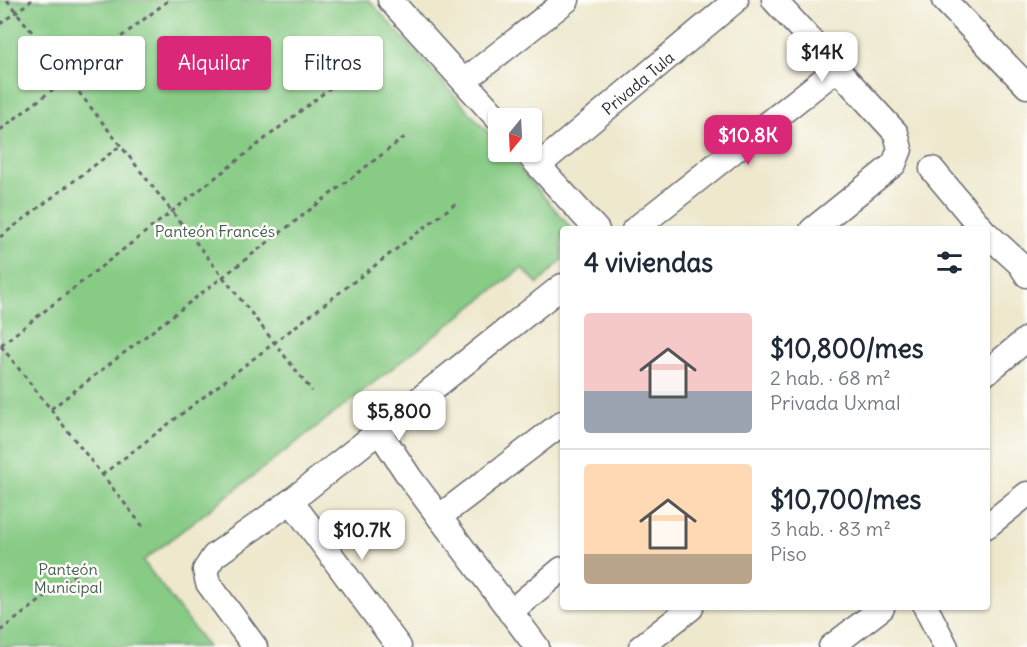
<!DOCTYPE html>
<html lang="es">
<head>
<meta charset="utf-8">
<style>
	:root { --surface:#fff; --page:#f6f6f7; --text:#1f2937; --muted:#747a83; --line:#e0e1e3; --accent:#db2777 }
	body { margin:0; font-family:Delius,sans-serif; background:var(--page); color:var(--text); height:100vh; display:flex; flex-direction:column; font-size:22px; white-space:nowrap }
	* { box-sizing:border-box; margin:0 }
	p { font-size:20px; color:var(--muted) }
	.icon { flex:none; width:33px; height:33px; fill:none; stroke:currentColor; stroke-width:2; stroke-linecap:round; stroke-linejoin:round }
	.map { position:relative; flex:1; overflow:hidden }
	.details { position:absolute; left:560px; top:226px; width:430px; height:384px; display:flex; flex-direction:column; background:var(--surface); border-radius:6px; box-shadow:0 2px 4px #0004 }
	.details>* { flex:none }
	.top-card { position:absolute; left:18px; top:36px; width:452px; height:54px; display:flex; gap:12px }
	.needle { width:39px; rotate:198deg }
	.buttons { position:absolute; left:488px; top:108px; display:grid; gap:12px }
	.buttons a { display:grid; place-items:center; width:54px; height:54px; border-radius:6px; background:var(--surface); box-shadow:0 2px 4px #0004; font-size:30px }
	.price { position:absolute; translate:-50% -51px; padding:0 14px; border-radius:12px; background:#fff; color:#222; font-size:20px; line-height:39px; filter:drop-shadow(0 2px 3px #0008) }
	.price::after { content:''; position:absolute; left:50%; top:36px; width:18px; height:14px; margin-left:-9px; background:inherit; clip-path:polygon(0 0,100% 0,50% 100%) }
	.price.selected { background:var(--accent); color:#fff }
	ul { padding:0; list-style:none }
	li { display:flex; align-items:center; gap:18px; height:150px; padding:0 24px }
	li+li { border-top:2px solid var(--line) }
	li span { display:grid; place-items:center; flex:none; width:168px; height:120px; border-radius:6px; color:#555 }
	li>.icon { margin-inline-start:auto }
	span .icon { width:72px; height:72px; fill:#fffc; stroke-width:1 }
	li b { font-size:26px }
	h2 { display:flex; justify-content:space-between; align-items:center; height:72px; padding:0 24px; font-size:26px }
	.tag { padding:0 21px; border-radius:6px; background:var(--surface); box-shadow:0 2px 4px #0004; font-size:21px; line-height:54px }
	.tag.selected { background:var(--accent); color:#fff }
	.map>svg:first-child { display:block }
	.green { fill:#87cb85; stroke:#547660; stroke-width:1.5 }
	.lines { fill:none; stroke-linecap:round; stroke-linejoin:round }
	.minor-casing { stroke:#69676e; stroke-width:27 }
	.path { stroke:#69676e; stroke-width:3; stroke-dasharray:4.5 4.5; stroke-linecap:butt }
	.minor { stroke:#fff; stroke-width:24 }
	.labels { text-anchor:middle; stroke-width:5; stroke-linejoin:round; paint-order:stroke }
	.street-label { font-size:16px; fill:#22223b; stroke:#fdfcf7 }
	.park-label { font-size:16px; fill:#455d55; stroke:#fdfcf7 }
</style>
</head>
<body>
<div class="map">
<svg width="1027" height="647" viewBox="0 0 1027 647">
	<rect width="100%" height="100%" fill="#fdfcf7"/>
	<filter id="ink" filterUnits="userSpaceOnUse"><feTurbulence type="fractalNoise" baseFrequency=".0167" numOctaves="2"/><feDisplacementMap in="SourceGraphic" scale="12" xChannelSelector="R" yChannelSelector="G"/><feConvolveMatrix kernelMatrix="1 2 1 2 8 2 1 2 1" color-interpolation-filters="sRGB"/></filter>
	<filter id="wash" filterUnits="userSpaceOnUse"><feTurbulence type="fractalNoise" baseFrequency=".008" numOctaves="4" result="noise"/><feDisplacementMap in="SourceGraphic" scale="24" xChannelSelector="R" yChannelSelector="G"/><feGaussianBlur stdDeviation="1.35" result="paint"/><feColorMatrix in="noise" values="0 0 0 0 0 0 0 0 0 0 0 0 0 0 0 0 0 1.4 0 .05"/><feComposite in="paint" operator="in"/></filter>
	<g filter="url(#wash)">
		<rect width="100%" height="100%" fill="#eee8cd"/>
		<polygon class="green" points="0,0 369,0 498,144 498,152 505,152 572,229 562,230 562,260 538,284 522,268 143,561 208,647 0,647"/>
	</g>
	<g filter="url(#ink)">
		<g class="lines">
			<defs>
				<g id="minor">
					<polyline points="390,0 498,119"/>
					<polyline points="774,0 896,133 900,149 894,164 812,230"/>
					<polyline points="944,0 1027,86"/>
					<polyline points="464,81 567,0"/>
					<polyline points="526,152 597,230"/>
					<polyline points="539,165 736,0"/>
					<polyline points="932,169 983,230"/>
					<polyline points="634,230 837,69"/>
					<polyline points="987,234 1020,264 1027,275"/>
					<polyline points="987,372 1027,339"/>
					<polyline points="379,431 410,478 537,647"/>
					<polyline points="291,501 399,647"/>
					<polyline points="439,517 562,423"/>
					<polyline points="987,526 1027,494"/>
					<polyline points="926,608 946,647"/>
					<polyline points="510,612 562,569"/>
					<polyline points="255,647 208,583 205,570 214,556 291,501 562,286"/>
					<polyline points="641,647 691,608"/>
					<polyline points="831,647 882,608"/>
				</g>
			</defs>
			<use href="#minor" class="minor-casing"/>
			<g class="path">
				<polyline points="7,0 312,391"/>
				<polyline points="0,24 32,0"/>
				<polyline points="0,130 169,0"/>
				<polyline points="0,237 120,146"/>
				<polyline points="1,345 348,74"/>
				<polyline points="1,346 144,528"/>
				<polyline points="51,409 406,136"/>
				<polyline points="102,475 455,204"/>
				<polyline points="0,631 78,572"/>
			</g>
			<use href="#minor" class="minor"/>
		</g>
	</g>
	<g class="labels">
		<g class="street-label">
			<text transform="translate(638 83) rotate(-40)" y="6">Privada Tula</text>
		</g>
		<g class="park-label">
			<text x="215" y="237">Panteón Francés</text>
			<text x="68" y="575">Panteón<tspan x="68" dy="18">Municipal</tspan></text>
		</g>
	</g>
</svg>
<div class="buttons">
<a><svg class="needle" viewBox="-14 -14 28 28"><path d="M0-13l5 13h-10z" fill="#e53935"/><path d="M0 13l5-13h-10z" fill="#747a83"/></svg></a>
</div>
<b class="price" style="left:822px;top:83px">$14K</b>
<b class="price selected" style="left:748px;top:166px">$10.8K</b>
<b class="price" style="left:399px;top:442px">$5,800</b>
<b class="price" style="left:362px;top:561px">$10.7K</b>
<div class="top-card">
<a class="tag">Comprar</a>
<a class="tag selected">Alquilar</a>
<a class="tag">Filtros</a>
</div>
<section class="details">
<h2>4 viviendas<svg class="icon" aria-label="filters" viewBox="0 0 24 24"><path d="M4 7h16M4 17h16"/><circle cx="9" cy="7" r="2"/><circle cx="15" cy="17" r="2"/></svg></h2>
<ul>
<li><span style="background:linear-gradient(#f6c9c9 65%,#9aa5b1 0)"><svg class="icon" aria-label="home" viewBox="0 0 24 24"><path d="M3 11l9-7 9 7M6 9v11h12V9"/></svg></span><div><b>$10,800/mes</b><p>2 hab. · 68 m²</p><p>Privada Uxmal</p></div></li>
<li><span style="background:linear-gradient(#ffd9b3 75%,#b9a48a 0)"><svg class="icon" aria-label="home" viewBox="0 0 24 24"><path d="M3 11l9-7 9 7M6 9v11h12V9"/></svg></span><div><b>$10,700/mes</b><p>3 hab. · 83 m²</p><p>Piso</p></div></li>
</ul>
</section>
</div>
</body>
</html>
